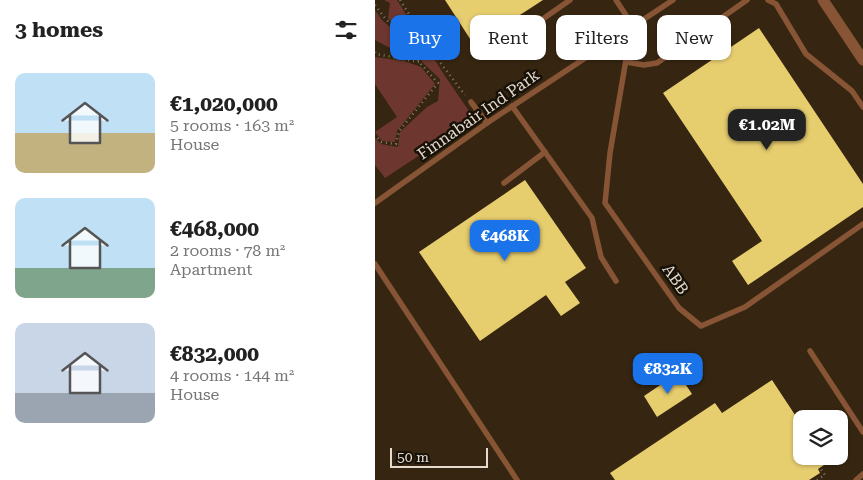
<!DOCTYPE html>
<html lang="en">
<head>
<meta charset="utf-8">
<style>
	:root { --surface:#fff; --page:#f2f2f2; --text:#222; --muted:#767676; --accent:#1a73e8 }
	body { margin:0; font-family:"Roboto Serif",serif; background:var(--page); color:var(--text); height:100vh; display:flex; flex-direction:column; font-size:19px; white-space:nowrap }
	* { box-sizing:border-box; margin:0 }
	p { font-size:16px; color:var(--muted) }
	.icon { flex:none; width:28px; height:28px; fill:none; stroke:currentColor; stroke-width:2; stroke-linecap:round; stroke-linejoin:round }
	.map { position:relative; flex:1; overflow:hidden }
	.panel { display:flex; flex-direction:column; background:var(--surface); width:375px }
	.panel>* { flex:none }
	.top-card { position:absolute; left:15px; top:15px; width:398px; height:45px; display:flex; gap:10px }
	.buttons { position:absolute; left:418px; top:410px; display:grid; gap:10px }
	.buttons a { display:grid; place-items:center; width:55px; height:55px; border-radius:10px; background:var(--surface); box-shadow:0 1px 4px #0004; font-size:25px }
	.scale { position:absolute; left:15px; bottom:12px; width:98px; box-sizing:border-box; padding-left:5px; border:2px solid #e4dacd; border-top:0; font-size:14px; line-height:18px; white-space:nowrap; color:#e4dacd; -webkit-text-stroke:4px #181108; paint-order:stroke }
	.price { position:absolute; translate:-50% -42px; padding:0 11px; border-radius:10px; background:var(--accent); color:#fff; font-size:16px; line-height:32px; filter:drop-shadow(0 1px 2px #0008) }
	.price::after { content:''; position:absolute; left:50%; top:30px; width:15px; height:11px; margin-left:-8px; background:inherit; clip-path:polygon(0 0,100% 0,50% 100%) }
	.price.active { background:#222; color:#fff }
	ul { padding:0; list-style:none }
	li { display:flex; align-items:center; gap:15px; height:125px; padding:0 15px }
	li span { display:grid; place-items:center; flex:none; width:140px; height:100px; border-radius:10px; color:#555 }
	li>.icon { margin-inline-start:auto }
	span .icon { width:60px; height:60px; fill:#fffc; stroke-width:1 }
	li b { font-size:21px }
	h2 { display:flex; justify-content:space-between; align-items:center; height:60px; padding:0 15px; font-size:21px }
	.tag { padding:0 18px; border-radius:10px; background:var(--surface); box-shadow:0 1px 4px #0004; font-size:18px; line-height:45px }
	.tag.active { background:var(--accent); color:#fff }
	main { display:flex; flex:1; min-height:0 }
	.map>svg:first-child { display:block }
	.green { fill:#6d372f }
	.building { fill:#e6cd6e }
	.lines { fill:none; stroke-linecap:round; stroke-linejoin:round }
	.path { stroke:#897c6b; stroke-width:2.5; stroke-dasharray:1 4; stroke-linecap:butt }
	.service { stroke:#875536; stroke-width:5.5 }
	.minor { stroke:#875536; stroke-width:11 }
	.labels { text-anchor:middle; stroke-width:5; stroke-linejoin:round; paint-order:stroke }
	.street-label { font-size:16px; fill:#e4dacd; stroke:#181108 }
</style>
</head>
<body>
<main>
<section class="panel">
<h2>3 homes<svg class="icon" aria-label="filters" viewBox="0 0 24 24"><path d="M4 7h16M4 17h16"/><circle cx="9" cy="7" r="2"/><circle cx="15" cy="17" r="2"/></svg></h2>
<ul>
<li><span style="background:linear-gradient(#bfe0f5 60%,#c2b280 0)"><svg class="icon" aria-label="home" viewBox="0 0 24 24"><path d="M3 11l9-7 9 7M6 9v11h12V9"/></svg></span><div><b>€1,020,000</b><p>5 rooms · 163 m²</p><p>House</p></div></li>
<li><span style="background:linear-gradient(#bfe0f5 70%,#7fa58c 0)"><svg class="icon" aria-label="home" viewBox="0 0 24 24"><path d="M3 11l9-7 9 7M6 9v11h12V9"/></svg></span><div><b>€468,000</b><p>2 rooms · 78 m²</p><p>Apartment</p></div></li>
<li><span style="background:linear-gradient(#c9d6e8 70%,#9aa5b1 0)"><svg class="icon" aria-label="home" viewBox="0 0 24 24"><path d="M3 11l9-7 9 7M6 9v11h12V9"/></svg></span><div><b>€832,000</b><p>4 rooms · 144 m²</p><p>House</p></div></li>
</ul>
</section>
<div class="map">
<svg width="488" height="480" viewBox="0 0 488 480">
	<rect width="100%" height="100%" fill="#362611"/>
	<g class="green">
		<polygon points="9,0 22,0 68,73 98,117 98,120 10,178 0,165 0,138 6,144 23,147 25,132 52,107 63,101 65,79 48,63 30,37 13,18 15,3"/>
		<polygon points="0,10 7,20 29,40 28,55 0,40"/>
		<polygon points="0,57 29,61 46,67 60,84 22,131 20,142 7,141 0,132 22,117 0,84"/>
	</g>
	<g class="building">
		<polygon points="70,0 168,0 99,45"/>
		<polygon points="384,28 488,184 488,207 373,285 357,261 387,241 288,93"/>
		<polygon points="150,180 211,268 190,282 205,303 186,316 171,295 105,341 44,252"/>
		<polygon points="303,373 317,394 282,417 269,396"/>
		<polygon points="397,380 426,424 426,456 447,456 452,463 443,469 445,473 434,480 240,480 235,473 340,403 347,413"/>
	</g>
	<g class="lines">
		<g class="path">
			<polyline points="25,0 64,61 90,95"/>
			<polyline points="0,5 9,17 29,38 44,62 63,83 24,131 21,144 6,142 0,135"/>
			<polyline points="0,52 1,54 44,62"/>
			<polyline points="442,480 450,475 445,468"/>
		</g>
		<g class="service">
			<polyline points="241,0 258,26"/>
			<polyline points="393,0 401,4 431,54 477,91 488,107"/>
			<polyline points="248,33 253,48 235,153 230,203 304,308 326,326 370,307 488,224"/>
			<polyline points="142,37 195,0"/>
			<polyline points="251,62 269,65 282,63 372,0"/>
			<polyline points="96,102 112,123"/>
			<polyline points="137,106 217,218 226,257 241,281"/>
			<polyline points="129,183 170,152"/>
			<polyline points="0,203 112,123 298,0"/>
			<polyline points="0,264 142,480"/>
			<polyline points="435,351 488,432"/>
			<polyline points="481,480 488,474"/>
		</g>
		<polyline class="minor" points="448,0 488,60"/>
	</g>
	<g class="labels">
		<g class="street-label">
			<text transform="translate(103 114) rotate(-35)" y="6">Finnabair Ind Park</text>
			<text transform="translate(301 279) rotate(55)" y="6">ABB</text>
		</g>
	</g>
</svg>
<div class="buttons">
<a><svg class="icon" aria-label="layers" viewBox="0 0 24 24"><path d="M12 4l9 5-9 5-9-5zM3 14l9 5 9-5"/></svg></a>
</div>
<div class="scale">50 m</div>
<b class="price active" style="left:392px;top:151px">€1.02M</b>
<b class="price" style="left:130px;top:262px">€468K</b>
<b class="price" style="left:293px;top:395px">€832K</b>
<div class="top-card">
<a class="tag active">Buy</a>
<a class="tag">Rent</a>
<a class="tag">Filters</a>
<a class="tag">New</a>
</div>
</div>
</main>
</body>
</html>
